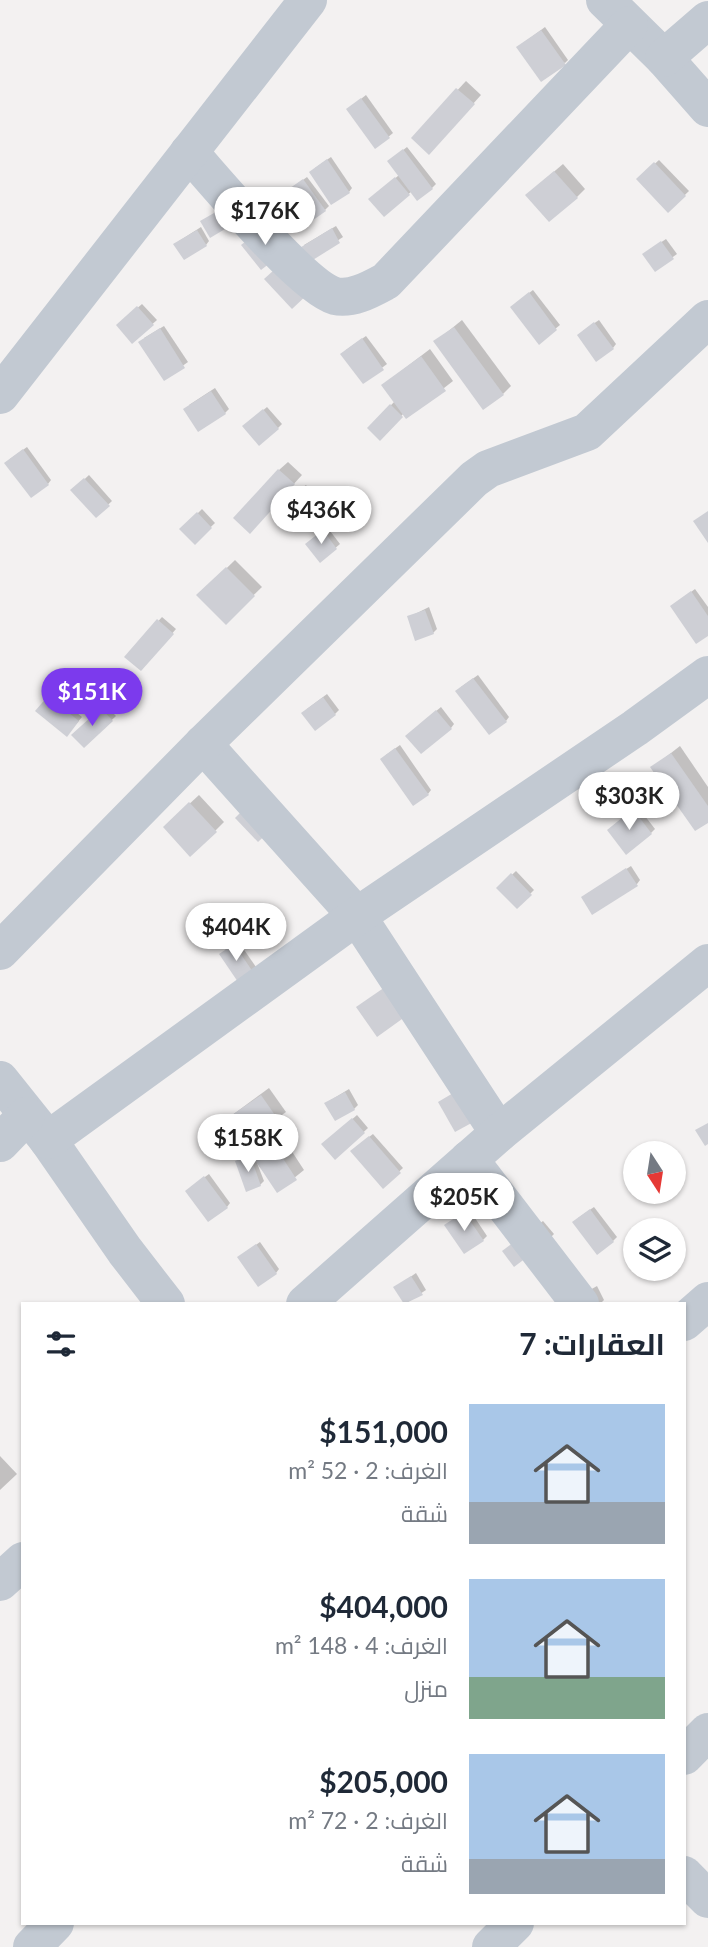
<!DOCTYPE html>
<html lang="ar">
<head>
<meta charset="utf-8">
<style>
	:root { --surface:#fff; --page:#f6f6f7; --text:#1f2937; --muted:#747a83; --accent:#7c3aed }
	body { margin:0; font-family:Lato,Cairo,sans-serif; background:var(--page); color:var(--text); direction:rtl; height:100vh; display:flex; flex-direction:column; font-size:26px; white-space:nowrap }
	* { box-sizing:border-box; margin:0 }
	p { font-size:23px; color:var(--muted) }
	.icon { flex:none; width:38px; height:38px; fill:none; stroke:currentColor; stroke-width:2; stroke-linecap:round; stroke-linejoin:round }
	.map { position:relative; flex:1; overflow:hidden; direction:ltr }
	.side { position:absolute; left:21px; top:1302px; width:665px; height:623px; display:flex; flex-direction:column; background:var(--surface); border-radius:0px; box-shadow:0 2px 5px #0004; direction:rtl }
	.side>* { flex:none }
	.needle { width:46px; rotate:168deg }
	.tools { position:absolute; left:623px; top:1141px; display:grid; gap:14px }
	.tools a { display:grid; place-items:center; width:63px; height:63px; border-radius:50%; background:var(--surface); box-shadow:0 2px 5px #0004; font-size:35px }
	.price { position:absolute; translate:-50% -60px; padding:0 16px; border-radius:24px; background:#fff; color:#222; font-size:23px; line-height:46px; filter:drop-shadow(0 2px 4px #0008) }
	.price::after { content:''; position:absolute; left:50%; top:42px; width:21px; height:16px; margin-left:-10px; background:inherit; clip-path:polygon(0 0,100% 0,50% 100%) }
	.price.current { background:var(--accent); color:#fff }
	ul { padding:0; list-style:none }
	li { display:flex; align-items:center; gap:21px; height:175px; padding:0 21px }
	li span { display:grid; place-items:center; flex:none; width:196px; height:140px; border-radius:0px; color:#555 }
	li>.icon { margin-inline-start:auto }
	span .icon { width:84px; height:84px; fill:#fffc; stroke-width:1 }
	li b { font-size:30px }
	h2 { display:flex; justify-content:space-between; align-items:center; height:84px; padding:0 21px; font-size:30px }
	.map>svg:first-child { display:block }
	.shadow { fill:#0003 }
	.building { fill:#cecfd5 }
	.lines { fill:none; stroke-linecap:round; stroke-linejoin:round }
	.minor { stroke:#c2c9d2; stroke-width:38 }
</style>
</head>
<body>
<div class="map">
<svg width="708" height="1947" viewBox="0 0 708 1947">
	<rect width="100%" height="100%" fill="#f3f1f1"/>
	<g class="shadow">
		<polygon points="545,27 568,60 565,63 522,44"/>
		<polygon points="466,81 481,95 437,144 413,138"/>
		<polygon points="366,95 393,133 376,147 352,106"/>
		<polygon points="407,147 436,184 432,188 412,191 384,215 375,196 399,175 393,158"/>
		<polygon points="331,157 352,188 349,192 315,168"/>
		<polygon points="659,160 689,191 668,211 638,179"/>
		<polygon points="563,164 585,189 577,197 536,187"/>
		<polygon points="307,177 329,206 325,210 289,190"/>
		<polygon points="336,226 343,237 308,260 304,245"/>
		<polygon points="201,227 209,241 206,245 179,241"/>
		<polygon points="666,239 677,254 655,270 648,251"/>
		<polygon points="533,290 560,325 539,342 516,303"/>
		<polygon points="142,304 157,320 132,342 118,325"/>
		<polygon points="462,320 511,386 503,394 435,342"/>
		<polygon points="599,320 616,344 613,348 583,331"/>
		<polygon points="164,326 188,362 164,379 144,338"/>
		<polygon points="366,336 387,364 363,382 346,350"/>
		<polygon points="430,349 453,381 407,417 404,413 380,438 369,428 395,401 383,385"/>
		<polygon points="215,388 229,409 225,413 189,405"/>
		<polygon points="267,407 282,424 278,428 248,423"/>
		<polygon points="27,447 51,480 48,484 10,459"/>
		<polygon points="288,462 302,475 258,523 279,470"/>
		<polygon points="89,475 112,501 96,516 73,490"/>
		<polygon points="306,485 318,503 315,506 287,499"/>
		<polygon points="202,509 215,523 195,542 182,529"/>
		<polygon points="327,527 340,544 320,561 311,540"/>
		<polygon points="235,560 262,587 226,622 199,595"/>
		<polygon points="695,589 708,607 708,634 676,603"/>
		<polygon points="429,607 437,629 433,633 409,617"/>
		<polygon points="162,617 176,629 141,669 127,656"/>
		<polygon points="478,675 509,717 506,721 461,687"/>
		<polygon points="53,693 82,717 71,730 38,711"/>
		<polygon points="327,694 339,710 335,714 307,709"/>
		<polygon points="105,705 116,716 84,746 73,735"/>
		<polygon points="441,707 454,724 451,728 411,732"/>
		<polygon points="400,745 431,790 428,794 386,755"/>
		<polygon points="680,746 708,787 708,820 653,767"/>
		<polygon points="199,795 224,822 191,855 173,819"/>
		<polygon points="638,807 655,829 651,833 613,826"/>
		<polygon points="631,866 640,880 637,884 587,894"/>
		<polygon points="516,871 534,890 517,907 498,888"/>
		<polygon points="238,941 256,967 252,971 225,950"/>
		<polygon points="269,1088 286,1112 229,1154 212,1130"/>
		<polygon points="349,1089 358,1105 354,1109 326,1103"/>
		<polygon points="357,1115 368,1128 336,1157 324,1144"/>
		<polygon points="276,1127 304,1170 278,1191 257,1163 264,1181 260,1185 237,1161 253,1153 249,1148"/>
		<polygon points="373,1134 403,1168 383,1186 356,1147"/>
		<polygon points="209,1174 230,1203 227,1207 191,1187"/>
		<polygon points="594,1207 617,1237 613,1241 578,1218"/>
		<polygon points="469,1209 487,1236 483,1240 446,1225"/>
		<polygon points="543,1221 554,1234 550,1238 508,1248"/>
		<polygon points="260,1242 279,1269 276,1273 243,1254"/>
		<polygon points="416,1273 426,1290 406,1303 396,1287"/>
		<polygon points="597,1286 604,1300 600,1304 565,1304"/>
		<polygon points="0,1456 17,1474 0,1490"/>
	</g>
	<g class="building">
		<polygon points="541,30 566,65 541,82 516,47"/>
		<polygon points="456,88 475,104 429,155 411,138"/>
		<polygon points="361,98 390,138 375,149 346,109"/>
		<polygon points="403,149 433,189 417,201 387,161"/>
		<polygon points="327,159 350,193 331,205 309,172"/>
		<polygon points="654,162 686,196 668,213 636,179"/>
		<polygon points="554,171 578,198 549,222 525,195"/>
		<polygon points="395,177 410,195 384,217 368,199"/>
		<polygon points="303,179 326,211 306,225 283,193"/>
		<polygon points="221,209 230,226 210,238 200,221"/>
		<polygon points="268,224 288,249 261,270 241,245"/>
		<polygon points="332,228 340,243 308,263 298,249"/>
		<polygon points="197,230 207,246 184,260 173,244"/>
		<polygon points="661,241 674,259 655,272 642,254"/>
		<polygon points="283,262 310,292 292,309 264,279"/>
		<polygon points="529,292 557,330 539,345 510,307"/>
		<polygon points="137,306 154,325 132,344 116,325"/>
		<polygon points="594,322 614,349 596,362 577,335"/>
		<polygon points="454,327 504,395 483,410 433,341"/>
		<polygon points="160,328 185,368 164,381 138,342"/>
		<polygon points="362,338 384,370 363,384 340,354"/>
		<polygon points="421,356 446,391 406,419 381,385"/>
		<polygon points="211,391 226,414 198,432 183,409"/>
		<polygon points="390,404 403,417 380,441 367,428"/>
		<polygon points="263,409 279,429 259,446 242,426"/>
		<polygon points="23,449 49,485 31,498 4,463"/>
		<polygon points="278,469 295,484 250,534 233,518"/>
		<polygon points="84,478 110,506 96,518 70,490"/>
		<polygon points="301,488 316,508 295,522 281,503"/>
		<polygon points="708,511 708,543 693,521"/>
		<polygon points="197,512 212,528 195,545 179,529"/>
		<polygon points="323,530 337,549 320,563 305,544"/>
		<polygon points="226,567 255,596 226,625 196,595"/>
		<polygon points="691,591 708,616 708,636 696,644 670,606"/>
		<polygon points="425,610 434,634 415,641 407,616"/>
		<polygon points="157,619 174,634 141,671 124,657"/>
		<polygon points="473,678 507,722 489,735 455,691"/>
		<polygon points="48,696 79,721 67,737 35,711"/>
		<polygon points="323,697 336,715 315,731 301,713"/>
		<polygon points="101,708 113,721 84,748 71,735"/>
		<polygon points="436,710 452,729 421,754 405,736"/>
		<polygon points="395,748 429,795 413,806 380,759"/>
		<polygon points="671,753 708,806 708,823 695,831 650,767"/>
		<polygon points="253,800 277,824 258,842 235,818"/>
		<polygon points="189,802 217,832 190,857 163,827"/>
		<polygon points="633,809 652,834 626,855 607,830"/>
		<polygon points="626,868 638,886 592,915 581,897"/>
		<polygon points="511,873 532,895 517,909 496,888"/>
		<polygon points="234,944 253,972 238,982 219,954"/>
		<polygon points="388,985 409,1014 377,1037 356,1007"/>
		<polygon points="460,1089 477,1120 455,1132 438,1102"/>
		<polygon points="345,1092 355,1110 335,1121 324,1103"/>
		<polygon points="261,1095 279,1121 228,1156 210,1130"/>
		<polygon points="352,1118 365,1133 335,1160 321,1144"/>
		<polygon points="708,1123 708,1144 705,1146 695,1130"/>
		<polygon points="267,1134 297,1180 277,1193 247,1148"/>
		<polygon points="369,1136 401,1173 383,1189 350,1151"/>
		<polygon points="250,1155 261,1186 246,1192 235,1161"/>
		<polygon points="204,1176 228,1208 208,1222 185,1191"/>
		<polygon points="590,1209 614,1242 597,1255 572,1222"/>
		<polygon points="464,1212 484,1241 464,1254 444,1225"/>
		<polygon points="539,1223 551,1239 514,1267 502,1251"/>
		<polygon points="256,1244 277,1274 258,1287 237,1257"/>
		<polygon points="411,1276 423,1295 404,1304 393,1287"/>
	</g>
	<g class="lines">
		<g class="minor">
			<polyline points="605,0 664,58 708,108"/>
			<polyline points="664,58 708,20"/>
			<path d="M189,152c27,30 114,135 146,144 17,4 36,-7 51,-15l243,-256"/>
			<polyline points="0,395 308,0"/>
			<polyline points="203,744 357,916 499,1133"/>
			<polyline points="0,951 203,744 474,479 488,469 587,432 708,319"/>
			<polyline points="0,1080 48,1140 125,1251 166,1304"/>
			<polyline points="48,1140 357,916 635,728 708,675"/>
			<polyline points="0,1143 26,1116"/>
			<polyline points="469,1159 580,1304"/>
			<polyline points="305,1304 499,1133 708,963"/>
			<polyline points="684,1322 708,1301"/>
			<polyline points="0,1582 23,1561"/>
			<polyline points="684,1756 708,1732"/>
			<polyline points="684,1875 708,1899"/>
			<polyline points="32,1947 55,1923"/>
			<polyline points="491,1947 515,1923"/>
		</g>
	</g>
</svg>
<div class="tools">
<a><svg class="needle" viewBox="-14 -14 28 28"><path d="M0-13l5 13h-10z" fill="#e53935"/><path d="M0 13l5-13h-10z" fill="#747a83"/></svg></a>
<a><svg class="icon" aria-label="layers" viewBox="0 0 24 24"><path d="M12 4l9 5-9 5-9-5zM3 14l9 5 9-5"/></svg></a>
</div>
<b class="price" style="left:265px;top:247px">$176K</b>
<b class="price" style="left:321px;top:546px">$436K</b>
<b class="price current" style="left:92px;top:728px">$151K</b>
<b class="price" style="left:629px;top:832px">$303K</b>
<b class="price" style="left:236px;top:963px">$404K</b>
<b class="price" style="left:248px;top:1174px">$158K</b>
<b class="price" style="left:464px;top:1233px">$205K</b>
<section class="side">
<h2>العقارات: 7<svg class="icon" aria-label="filters" viewBox="0 0 24 24"><path d="M4 7h16M4 17h16"/><circle cx="9" cy="7" r="2"/><circle cx="15" cy="17" r="2"/></svg></h2>
<ul>
<li><span style="background:linear-gradient(#a9c7e8 70%,#9aa5b1 0)"><svg class="icon" aria-label="home" viewBox="0 0 24 24"><path d="M3 11l9-7 9 7M6 9v11h12V9"/></svg></span><div><b>$151,000</b><p>الغرف: 2 · 52 m²</p><p>شقة</p></div></li>
<li><span style="background:linear-gradient(#a9c7e8 70%,#7fa58c 0)"><svg class="icon" aria-label="home" viewBox="0 0 24 24"><path d="M3 11l9-7 9 7M6 9v11h12V9"/></svg></span><div><b>$404,000</b><p>الغرف: 4 · 148 m²</p><p>منزل</p></div></li>
<li><span style="background:linear-gradient(#a9c7e8 75%,#9aa5b1 0)"><svg class="icon" aria-label="home" viewBox="0 0 24 24"><path d="M3 11l9-7 9 7M6 9v11h12V9"/></svg></span><div><b>$205,000</b><p>الغرف: 2 · 72 m²</p><p>شقة</p></div></li>
</ul>
</section>
</div>
</body>
</html>
